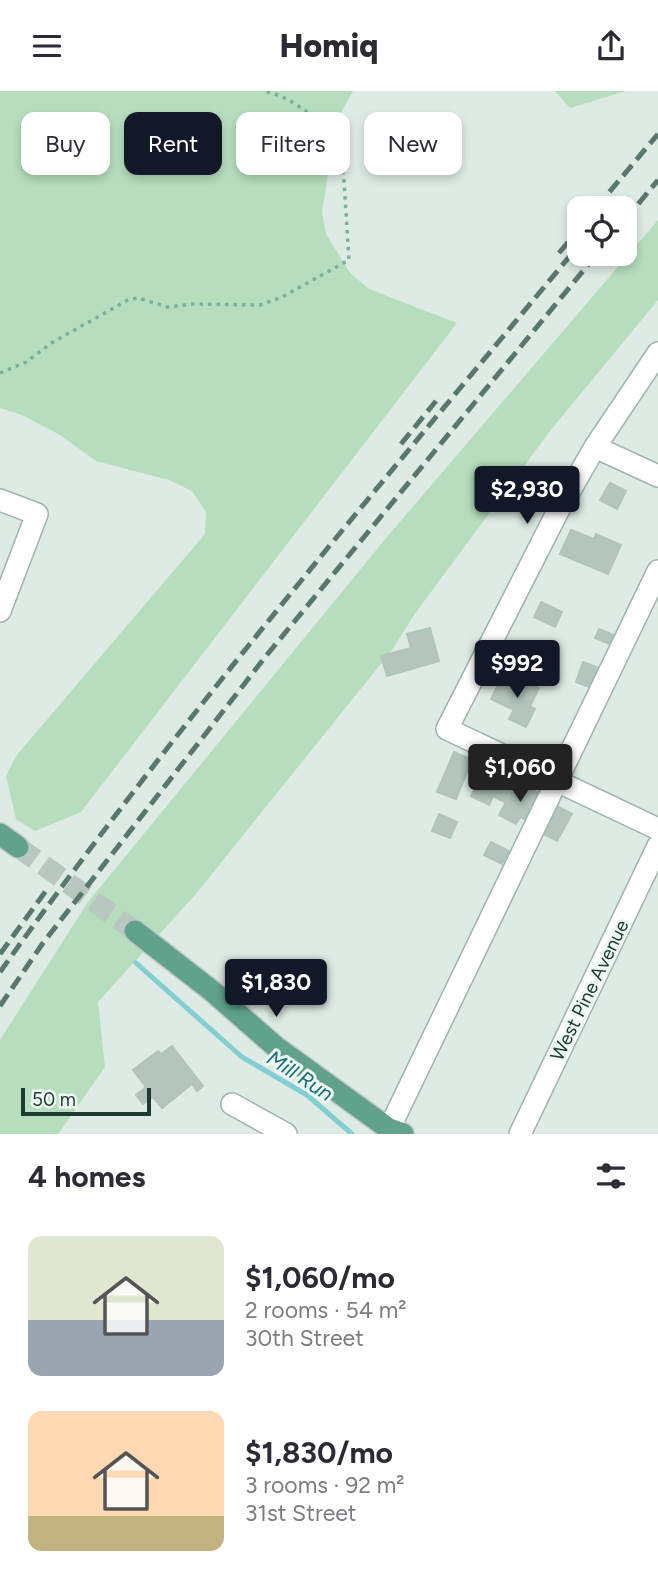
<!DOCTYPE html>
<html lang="en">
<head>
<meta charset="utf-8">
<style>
	:root { --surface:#fff; --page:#f2f2f3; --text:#2b2b33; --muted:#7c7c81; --accent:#111827 }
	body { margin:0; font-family:Figtree,sans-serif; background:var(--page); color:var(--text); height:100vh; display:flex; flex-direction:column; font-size:26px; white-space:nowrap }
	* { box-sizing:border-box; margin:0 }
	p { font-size:23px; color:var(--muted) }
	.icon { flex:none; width:38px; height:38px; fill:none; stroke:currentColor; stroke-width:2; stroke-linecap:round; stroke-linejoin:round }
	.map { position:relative; height:1043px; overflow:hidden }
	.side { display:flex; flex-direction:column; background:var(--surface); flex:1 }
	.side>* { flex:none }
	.hud { position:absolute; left:21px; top:21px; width:616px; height:63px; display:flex; gap:14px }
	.tools { position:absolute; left:567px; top:105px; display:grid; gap:14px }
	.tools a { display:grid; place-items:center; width:70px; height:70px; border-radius:14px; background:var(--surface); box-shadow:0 4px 10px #0003; font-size:35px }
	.scale { position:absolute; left:21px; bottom:18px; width:130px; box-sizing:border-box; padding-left:7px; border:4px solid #1f3b31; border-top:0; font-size:19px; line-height:24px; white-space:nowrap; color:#1f3b31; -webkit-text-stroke:5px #eff7f2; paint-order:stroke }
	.price { position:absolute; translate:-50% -60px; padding:0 16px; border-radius:7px; background:var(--accent); color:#fff; font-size:23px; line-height:46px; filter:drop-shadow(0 2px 4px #0008) }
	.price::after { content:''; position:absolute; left:50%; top:42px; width:21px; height:16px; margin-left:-10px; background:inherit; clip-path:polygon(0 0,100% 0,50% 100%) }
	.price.active { background:#222; color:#fff }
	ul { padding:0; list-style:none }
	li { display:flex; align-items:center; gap:21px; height:175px; padding:0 28px }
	li span { display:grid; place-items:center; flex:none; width:196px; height:140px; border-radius:14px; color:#555 }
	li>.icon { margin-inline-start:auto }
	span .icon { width:84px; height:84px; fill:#fffc; stroke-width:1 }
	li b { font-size:30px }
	h2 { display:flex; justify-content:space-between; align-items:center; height:84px; padding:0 28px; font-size:30px }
	.pill { padding:0 24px; border-radius:14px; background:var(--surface); box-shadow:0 4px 10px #0003; font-size:24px; line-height:63px }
	.pill.active { background:var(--accent); color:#fff }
	header { display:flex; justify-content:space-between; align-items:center; height:91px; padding:0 28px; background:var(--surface); font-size:32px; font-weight:800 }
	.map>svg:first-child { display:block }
	.green { fill:#b6ddbd }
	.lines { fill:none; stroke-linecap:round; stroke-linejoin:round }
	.stream { stroke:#83ced3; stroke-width:5 }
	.building { fill:#b4c5bd; stroke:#b1c4bb; stroke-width:2 }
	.major-tunnel { stroke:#b8c8c0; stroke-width:21; stroke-dasharray:21 10; stroke-linecap:butt }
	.minor-casing { stroke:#a1b3ab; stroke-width:24 }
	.major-casing { stroke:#c0c8c5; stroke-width:24 }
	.path { stroke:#7db09c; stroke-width:3.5; stroke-dasharray:3.5 5; stroke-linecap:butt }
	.minor { stroke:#fff; stroke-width:21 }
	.major { stroke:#61a28c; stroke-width:21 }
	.rail { stroke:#59776c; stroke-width:5; stroke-dasharray:14 7; stroke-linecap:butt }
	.labels { text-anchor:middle; stroke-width:6; stroke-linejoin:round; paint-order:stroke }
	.street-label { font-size:19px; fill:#1f3b31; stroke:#eff7f2 }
	.water-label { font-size:21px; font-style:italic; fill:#177179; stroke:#eff7f2 }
</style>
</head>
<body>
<header><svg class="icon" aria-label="menu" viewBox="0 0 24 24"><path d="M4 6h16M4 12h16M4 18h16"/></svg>Homiq<svg class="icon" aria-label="share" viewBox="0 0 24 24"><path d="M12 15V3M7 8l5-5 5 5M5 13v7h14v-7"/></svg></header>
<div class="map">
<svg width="658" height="1043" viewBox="0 0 658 1043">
	<rect width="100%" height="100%" fill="#deebe4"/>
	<g class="green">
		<polygon points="0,0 353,0 337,29 322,120 326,143 350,182 369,198 457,232 81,721 35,740 16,728 6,685 16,665 205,443 206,421 192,400 169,389 96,370 60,344 22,324 0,317"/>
		<polygon points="555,0 626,0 570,17"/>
		<polygon points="658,129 658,209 550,340 414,524 392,559 195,804 98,911 105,976 58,1043 0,1043 0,949 88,811 387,446"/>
	</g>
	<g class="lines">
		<polyline class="stream" points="136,872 242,966 307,1004 352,1043"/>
	</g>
	<g class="building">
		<polygon points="610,392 626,400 617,418 600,409"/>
		<polygon points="571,439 594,448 596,443 621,454 608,483 560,463"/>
		<polygon points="541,511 562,521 555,536 534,526"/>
		<polygon points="430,537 439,570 387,585 381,565 411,557 407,543"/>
		<polygon points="599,538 616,545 612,554 595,547"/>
		<polygon points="583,571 599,577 592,597 576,591"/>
		<polygon points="502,586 521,596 524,590 539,597 530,615 535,618 526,636 509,628 514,619 491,608"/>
		<polygon points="454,661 472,669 456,708 437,701"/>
		<polygon points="486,676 514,691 504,711 493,705 489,714 471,705"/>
		<polygon points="517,691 542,704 528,730 520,726 516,733 499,724"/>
		<polygon points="553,713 572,723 557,750 538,740"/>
		<polygon points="439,723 457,731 450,747 432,740"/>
		<polygon points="491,751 509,760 502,773 484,764"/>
		<polygon points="172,955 203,995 197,1000 192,993 162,1017 153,1006 143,1013 136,1004 146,996 133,979 158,960 161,963"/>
	</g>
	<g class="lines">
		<polyline class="major-tunnel" points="18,756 135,840"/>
		<defs>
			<g id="minor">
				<polyline points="658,262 595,356 558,420 447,638 658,738"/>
				<polyline points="595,356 658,385"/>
				<polyline points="0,409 37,423 0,520"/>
				<polyline points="232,1013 286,1043"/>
				<polyline points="389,1038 658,480"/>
				<polyline points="520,1043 658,755"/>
			</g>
			<g id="major">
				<polyline points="0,743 18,756"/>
				<polyline points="135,840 212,900 276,956 389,1038 403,1043"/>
			</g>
		</defs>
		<use href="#minor" class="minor-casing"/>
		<use href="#major" class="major-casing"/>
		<path class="path" d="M0,282l26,-11 27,-20 75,-42 10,-2 30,9 25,-3 67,1 22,-8 67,-37 -5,-79 -6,-43c-24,-20 -44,-41 -75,-47"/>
		<use href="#minor" class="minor"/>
		<use href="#major" class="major"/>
		<g class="rail">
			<polyline points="596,117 658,43"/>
			<polyline points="625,129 658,89"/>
			<polyline points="559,162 579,138"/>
			<polyline points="401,353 436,310"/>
			<polyline points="0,863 48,797"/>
			<path d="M0,881c179,-252 382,-489 579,-727"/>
			<polyline points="0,915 43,852 266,565 597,163"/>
		</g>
	</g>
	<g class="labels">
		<g class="street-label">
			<text transform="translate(589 899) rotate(-64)" y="7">West Pine Avenue</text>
		</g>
		<g class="water-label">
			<text transform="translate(300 985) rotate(33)" y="7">Mill Run</text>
		</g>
	</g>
</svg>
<div class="tools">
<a><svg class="icon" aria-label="locate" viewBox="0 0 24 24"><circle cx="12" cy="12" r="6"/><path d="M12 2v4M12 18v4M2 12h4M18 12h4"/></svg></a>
</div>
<div class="scale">50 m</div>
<b class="price" style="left:527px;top:435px">$2,930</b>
<b class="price" style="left:517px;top:609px">$992</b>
<b class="price active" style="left:520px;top:713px">$1,060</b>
<b class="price" style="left:276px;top:928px">$1,830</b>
<div class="hud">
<a class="pill">Buy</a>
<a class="pill active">Rent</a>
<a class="pill">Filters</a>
<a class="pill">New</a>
</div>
</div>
<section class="side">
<h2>4 homes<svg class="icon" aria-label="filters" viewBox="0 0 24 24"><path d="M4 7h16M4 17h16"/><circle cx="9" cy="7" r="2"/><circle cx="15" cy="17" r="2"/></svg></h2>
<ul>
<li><span style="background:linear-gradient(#dfe7d0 60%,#9aa5b1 0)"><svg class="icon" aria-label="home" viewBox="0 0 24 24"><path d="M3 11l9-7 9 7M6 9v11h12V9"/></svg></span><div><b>$1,060/mo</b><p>2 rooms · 54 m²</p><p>30th Street</p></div></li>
<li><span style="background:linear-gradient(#ffd9b3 75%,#c2b280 0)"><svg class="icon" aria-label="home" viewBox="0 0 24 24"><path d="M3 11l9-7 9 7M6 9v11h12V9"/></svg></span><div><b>$1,830/mo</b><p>3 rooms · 92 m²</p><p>31st Street</p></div></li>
</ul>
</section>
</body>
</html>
